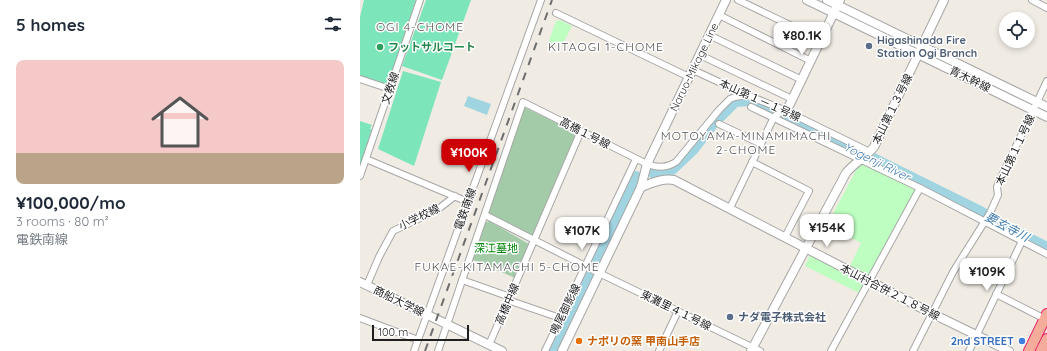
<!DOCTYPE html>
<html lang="en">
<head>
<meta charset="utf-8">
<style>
	:root { --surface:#fff; --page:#f2f2f3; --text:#1f2937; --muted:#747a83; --accent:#cd0006 }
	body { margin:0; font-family:Quicksand,"Noto Sans JP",sans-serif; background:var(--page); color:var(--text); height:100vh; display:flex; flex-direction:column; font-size:15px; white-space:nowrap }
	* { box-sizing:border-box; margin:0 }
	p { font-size:13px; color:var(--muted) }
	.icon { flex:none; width:22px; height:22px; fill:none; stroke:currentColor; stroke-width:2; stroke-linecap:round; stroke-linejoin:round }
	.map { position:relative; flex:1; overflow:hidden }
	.panel { display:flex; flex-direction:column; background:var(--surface); width:360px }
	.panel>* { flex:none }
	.tools { position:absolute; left:639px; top:12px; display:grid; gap:8px }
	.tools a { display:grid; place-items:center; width:36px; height:36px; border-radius:50%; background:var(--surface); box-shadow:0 2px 6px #0003; font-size:20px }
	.scale { position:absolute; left:12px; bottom:10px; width:97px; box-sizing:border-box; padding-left:4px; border:2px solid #1f1f1f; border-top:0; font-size:11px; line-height:14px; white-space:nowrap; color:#1f1f1f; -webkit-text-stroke:3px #fff; paint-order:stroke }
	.price { position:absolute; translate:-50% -34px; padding:0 9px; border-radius:8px; background:#fff; color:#222; font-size:13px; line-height:26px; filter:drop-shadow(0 1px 2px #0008) }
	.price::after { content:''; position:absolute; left:50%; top:24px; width:12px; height:9px; margin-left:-6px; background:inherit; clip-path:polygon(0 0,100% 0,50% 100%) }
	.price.active { background:var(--accent); color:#fff }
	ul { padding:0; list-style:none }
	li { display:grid; align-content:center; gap:8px; height:212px; padding:0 16px }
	li span { display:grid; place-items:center; height:124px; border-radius:8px; color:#555 }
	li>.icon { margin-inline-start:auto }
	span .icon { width:72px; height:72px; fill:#fffc; stroke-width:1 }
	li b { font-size:17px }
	h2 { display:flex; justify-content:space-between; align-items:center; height:48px; padding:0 16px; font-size:17px }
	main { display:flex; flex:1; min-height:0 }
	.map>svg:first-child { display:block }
	.cemetery { fill:#a3cba8 }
	.park { fill:#befec1 }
	.pitch { fill:#7ce5ba }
	.water { fill:#a1d4e1 }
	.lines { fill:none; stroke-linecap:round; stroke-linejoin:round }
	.river { stroke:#a1d4e1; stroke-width:12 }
	.minor-casing { stroke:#a6a6a6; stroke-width:8 }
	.tertiary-casing { stroke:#a6a6a6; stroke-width:10 }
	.trunk-casing { stroke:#e81764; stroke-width:12 }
	.minor { stroke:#fff; stroke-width:6 }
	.tertiary { stroke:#fff; stroke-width:8 }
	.trunk { stroke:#f6ac9b; stroke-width:10 }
	.rail { stroke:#6d6d6d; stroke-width:2; stroke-dasharray:8 8; stroke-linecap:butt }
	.service-dot { fill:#5c6f8a; stroke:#fff; stroke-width:1.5 }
	.leisure-dot { fill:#2e9e5b; stroke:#fff; stroke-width:1.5 }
	.food-dot { fill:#e8710a; stroke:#fff; stroke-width:1.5 }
	.shop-dot { fill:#3f7fe0; stroke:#fff; stroke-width:1.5 }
	.labels { text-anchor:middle; stroke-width:3; stroke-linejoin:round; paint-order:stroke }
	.service-label { font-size:11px; font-weight:bold; fill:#4e5e75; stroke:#fff; text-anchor:start }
	.leisure-label { font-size:11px; font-weight:bold; fill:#27864d; stroke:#fff; text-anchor:start }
	.street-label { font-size:11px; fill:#1f1f1f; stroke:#fff }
	.park-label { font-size:11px; fill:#03860a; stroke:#fff }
	.food-label { font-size:11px; font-weight:bold; fill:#c56008; stroke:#fff; text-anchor:start }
	.shop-label { font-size:11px; font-weight:bold; fill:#366cbe; stroke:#fff; text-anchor:end }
	.neighbourhood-label { font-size:12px; letter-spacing:1px; fill:#525252; stroke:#fff }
	.water-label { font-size:12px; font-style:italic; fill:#407aae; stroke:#fff }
</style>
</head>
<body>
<main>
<section class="panel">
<h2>5 homes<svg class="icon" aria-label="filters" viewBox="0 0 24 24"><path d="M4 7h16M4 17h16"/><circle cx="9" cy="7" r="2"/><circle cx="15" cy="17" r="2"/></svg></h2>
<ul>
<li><span style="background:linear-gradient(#f6c9c9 75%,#b9a48a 0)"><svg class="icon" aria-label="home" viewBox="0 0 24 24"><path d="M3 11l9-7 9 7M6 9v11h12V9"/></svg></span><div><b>¥100,000/mo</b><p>3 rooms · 80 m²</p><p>電鉄南線</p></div></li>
</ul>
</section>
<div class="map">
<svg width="687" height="351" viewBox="0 0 687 351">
	<rect width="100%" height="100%" fill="#f0ece4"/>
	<g class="cemetery">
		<polygon points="164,107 211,130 215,136 174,233 171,236 130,214 127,211"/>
		<polygon points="129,221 169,244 155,278 111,259 123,224"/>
	</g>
	<g class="park">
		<polygon points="200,20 212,26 202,45 197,42 194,45 188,43 196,21"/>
		<polygon points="500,163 555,190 508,276 490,266 501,243 467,225"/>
		<polygon points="450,255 504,283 499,293 445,266"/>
	</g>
	<g class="pitch">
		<polygon points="4,0 56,0 27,86 0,76 0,17"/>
		<polygon points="66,0 111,0 82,80 42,66"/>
		<polygon points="43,71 81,82 54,166 18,149"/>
		<polygon points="0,121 12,125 10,129 12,129 0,165"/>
	</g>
	<polygon class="water" points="108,96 131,104 127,115 104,106"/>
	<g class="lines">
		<g class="river">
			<polyline points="295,174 312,169 332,150 352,124 375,101 389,100 426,116 620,212 653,231 687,248"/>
			<polyline points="191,351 268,190 276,177"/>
		</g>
		<defs>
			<g id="minor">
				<polyline points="378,0 461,40"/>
				<polyline points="672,0 687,8"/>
				<polyline points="196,13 329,77"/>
				<polyline points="359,15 451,61"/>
				<polyline points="349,35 442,80"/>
				<polyline points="340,55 432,99"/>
				<polyline points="333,70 387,95 424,110 510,152"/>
				<polyline points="0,79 30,89"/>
				<polyline points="391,107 560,188 687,254"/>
				<polyline points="359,124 401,144"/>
				<polyline points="6,159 108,202"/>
				<polyline points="392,162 449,191 425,237"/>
				<polyline points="0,176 60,0"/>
				<polyline points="370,208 414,117 422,111"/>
				<polyline points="125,215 239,273 400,351"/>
				<polyline points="102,280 150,297"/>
				<polyline points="7,285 19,257 33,231 77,210 95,196"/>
				<polyline points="636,294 685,319"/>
				<polyline points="148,300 200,318"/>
				<polyline points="0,318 58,340"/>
				<polyline points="129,345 221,131"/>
				<polyline points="54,351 181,0"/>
				<path d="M78,351l85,-249 124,62c11,4 19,4 29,-2l43,-52 11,-11 5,-2 12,-2"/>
				<polyline points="185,351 276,159"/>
				<polyline points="299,351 318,311"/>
				<polyline points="471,351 560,188"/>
				<polyline points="553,351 593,272 630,213 638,195 637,187 638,184 687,81"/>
				<polyline points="609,351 662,241"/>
			</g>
			<g id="tertiary">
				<polyline points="447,0 687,117"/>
				<polyline points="467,0 687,107"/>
				<polyline points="422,111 428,108 480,0"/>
				<path d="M281,187c11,-4 22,-9 33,-7l257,133 78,38"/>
				<polyline points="0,282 142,351"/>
				<polyline points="202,351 281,187 287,164 366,0"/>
				<path d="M391,351l95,-178c8,-10 20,-16 28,-26l70,-147"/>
			</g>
			<g id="trunk">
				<polyline points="669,351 687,314"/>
				<polyline points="681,351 687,339"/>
			</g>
		</defs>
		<use href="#minor" class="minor-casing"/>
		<use href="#tertiary" class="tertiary-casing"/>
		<use href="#trunk" class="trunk-casing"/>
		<use href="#minor" class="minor"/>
		<use href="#tertiary" class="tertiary"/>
		<use href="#trunk" class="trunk"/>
		<polyline class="rail" points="65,351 192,0"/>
	</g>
	<g class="service-dot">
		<circle cx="509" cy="46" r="4"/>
		<circle cx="370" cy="317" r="4"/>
	</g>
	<circle class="leisure-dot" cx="20" cy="47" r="4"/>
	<circle class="food-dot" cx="219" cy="341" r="4"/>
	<circle class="shop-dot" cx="662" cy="341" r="4"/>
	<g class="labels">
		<g class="service-label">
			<text x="517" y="44">Higashinada Fire<tspan x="517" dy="13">Station Ogi Branch</tspan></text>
			<text x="378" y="321">ナダ電子株式会社</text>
		</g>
		<g class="leisure-label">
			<text x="28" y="51">フットサルコート</text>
		</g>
		<g class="street-label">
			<text transform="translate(334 67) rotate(-64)" y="4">Naruo-Mikage Line</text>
			<text transform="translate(610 79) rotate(26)" y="4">青木幹線</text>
			<text transform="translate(30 88) rotate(-71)" y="4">文教線</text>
			<text transform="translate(400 100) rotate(24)" y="4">本山第１－１号線</text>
			<text transform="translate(532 109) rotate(-64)" y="4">本山第１３号線</text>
			<text transform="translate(225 133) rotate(27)" y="4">高橋１号線</text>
			<text transform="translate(655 150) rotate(-65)" y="4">本山第１１号線</text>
			<text transform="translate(105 209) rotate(-70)" y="4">電鉄南線</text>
			<text transform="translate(59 217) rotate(-26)" y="4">小学校線</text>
			<text transform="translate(530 292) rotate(27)" y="4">本山村合併２１８号線</text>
			<text transform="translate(39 301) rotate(26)" y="4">商船大学線</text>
			<text transform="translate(147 304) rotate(-67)" y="4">高橋中線</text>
			<text transform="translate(205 309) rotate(-64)" y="4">鳴尾御影線</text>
			<text transform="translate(316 310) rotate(26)" y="4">東灘里４１号線</text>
		</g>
		<g class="park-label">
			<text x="136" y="252">深江墓地</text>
		</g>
		<g class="food-label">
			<text x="227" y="345">ナポリの窯 甲南山手店</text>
		</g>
		<g class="shop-label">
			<text x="654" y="345">2nd STREET</text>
		</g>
		<g class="neighbourhood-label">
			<text x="60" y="31">OGI 4-CHOME</text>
			<text x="246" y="51">KITAOGI 1-CHOME</text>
			<text x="386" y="140">MOTOYAMA-MINAMIMACHI<tspan x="386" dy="14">2-CHOME</tspan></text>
			<text x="147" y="271">FUKAE-KITAMACHI 5-CHOME</text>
		</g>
		<g class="water-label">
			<text transform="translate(517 162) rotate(26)" y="4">Yogenji River</text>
			<text transform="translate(647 227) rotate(28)" y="4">要玄寺川</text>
		</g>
	</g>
</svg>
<div class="tools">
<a><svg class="icon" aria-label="locate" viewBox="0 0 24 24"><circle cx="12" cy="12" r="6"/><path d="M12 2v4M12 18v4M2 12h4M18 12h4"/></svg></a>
</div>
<div class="scale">100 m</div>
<b class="price" style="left:442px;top:56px">¥80.1K</b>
<b class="price active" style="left:109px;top:173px">¥100K</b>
<b class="price" style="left:467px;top:248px">¥154K</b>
<b class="price" style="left:222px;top:251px">¥107K</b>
<b class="price" style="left:627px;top:292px">¥109K</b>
</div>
</main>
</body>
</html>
